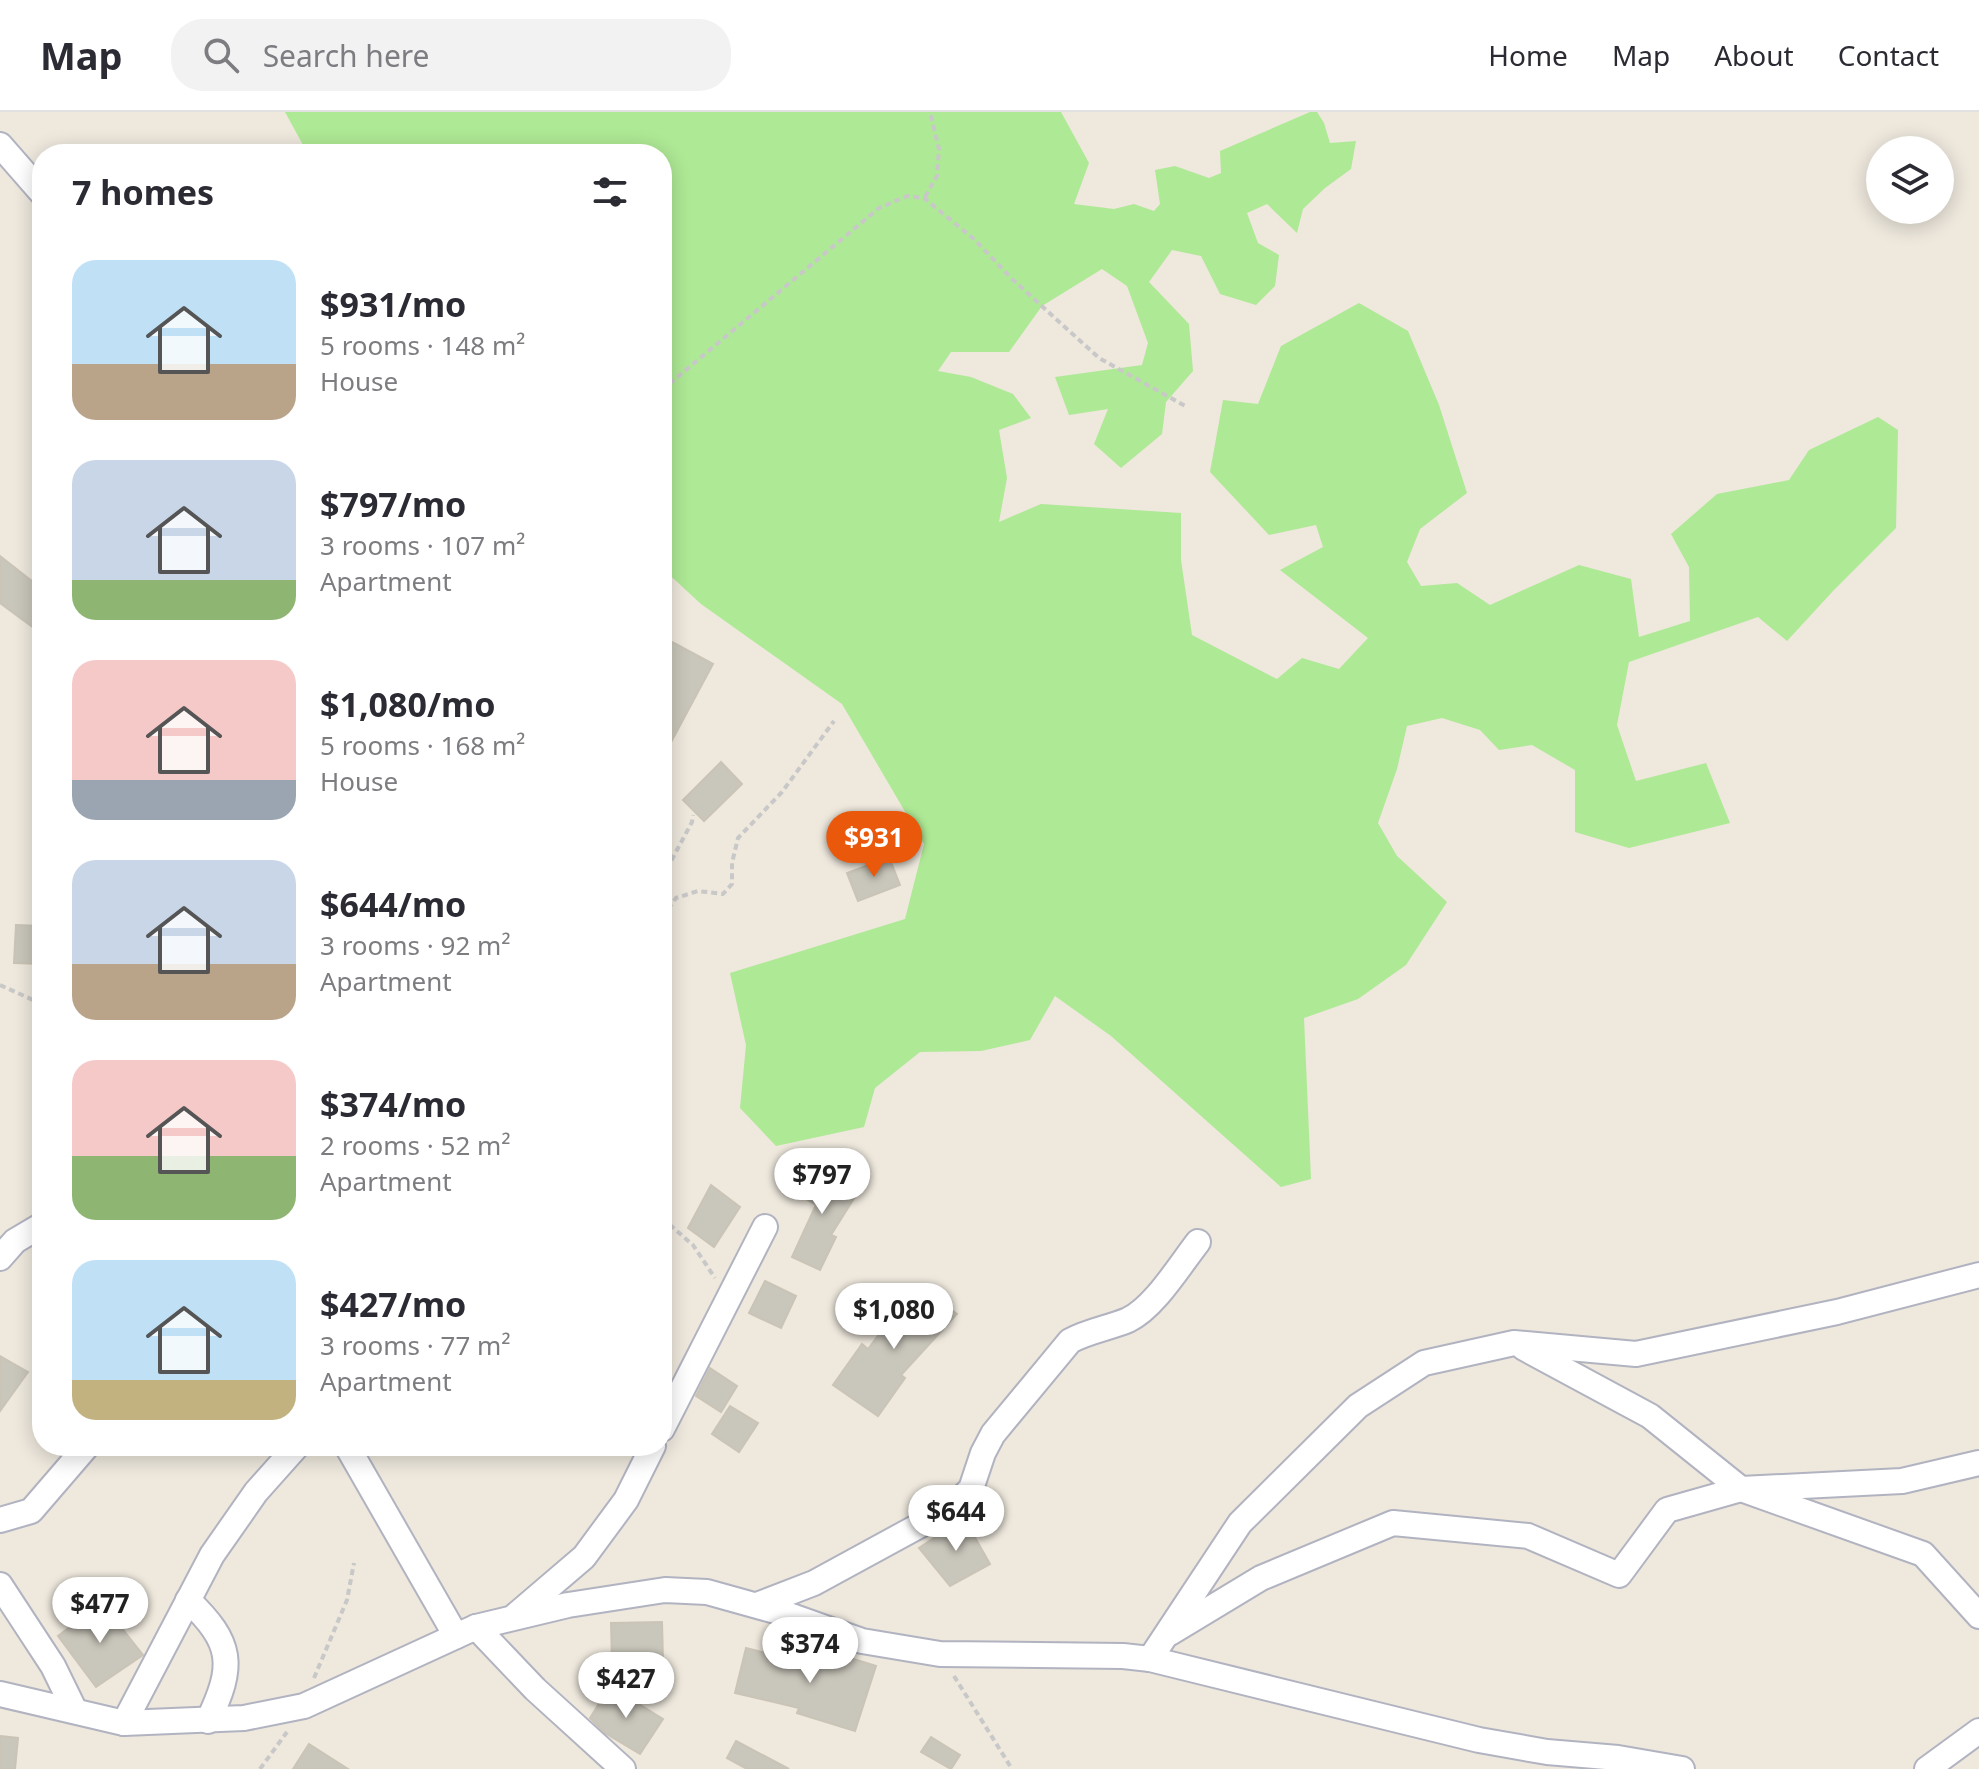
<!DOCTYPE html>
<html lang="en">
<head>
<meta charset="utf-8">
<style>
	:root { --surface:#fff; --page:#f2f2f3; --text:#2b2b33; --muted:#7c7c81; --line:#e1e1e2; --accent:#ea580c }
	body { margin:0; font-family:"Noto Sans",sans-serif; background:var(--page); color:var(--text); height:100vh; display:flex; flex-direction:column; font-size:30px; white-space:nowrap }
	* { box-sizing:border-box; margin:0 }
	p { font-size:26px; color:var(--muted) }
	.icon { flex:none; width:44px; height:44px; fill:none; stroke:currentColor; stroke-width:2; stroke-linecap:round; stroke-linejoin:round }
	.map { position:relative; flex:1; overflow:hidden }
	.panel { position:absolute; left:32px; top:32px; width:640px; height:1312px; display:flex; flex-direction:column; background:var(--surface); border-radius:32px; box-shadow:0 4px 20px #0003 }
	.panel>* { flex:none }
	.tools { position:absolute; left:1866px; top:24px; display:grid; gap:16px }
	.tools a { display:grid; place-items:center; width:88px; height:88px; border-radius:50%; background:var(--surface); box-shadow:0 4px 20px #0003; font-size:40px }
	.price { position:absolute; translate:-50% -68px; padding:0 18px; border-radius:28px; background:#fff; color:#222; font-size:26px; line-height:52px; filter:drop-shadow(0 2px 4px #0008) }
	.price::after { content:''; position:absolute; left:50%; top:48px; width:24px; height:18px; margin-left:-12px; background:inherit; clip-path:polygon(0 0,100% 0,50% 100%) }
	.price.current { background:var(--accent); color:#fff }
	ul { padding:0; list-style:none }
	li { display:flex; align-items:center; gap:24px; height:200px; padding:0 40px }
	li span { display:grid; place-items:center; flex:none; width:224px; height:160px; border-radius:24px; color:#555 }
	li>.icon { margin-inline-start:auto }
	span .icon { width:96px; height:96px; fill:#fffc; stroke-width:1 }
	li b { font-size:34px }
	h2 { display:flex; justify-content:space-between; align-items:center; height:96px; padding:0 40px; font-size:34px }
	header { display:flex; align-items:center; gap:48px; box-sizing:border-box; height:112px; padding:0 40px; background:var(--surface); border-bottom:2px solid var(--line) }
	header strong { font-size:38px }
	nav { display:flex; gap:44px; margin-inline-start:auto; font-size:28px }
	.search { width:560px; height:72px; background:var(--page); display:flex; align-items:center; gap:20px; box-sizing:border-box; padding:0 28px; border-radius:32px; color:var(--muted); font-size:30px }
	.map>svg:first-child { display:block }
	.green { fill:#aee995 }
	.building { fill:#c9c6bb; stroke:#cac4b6; stroke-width:2 }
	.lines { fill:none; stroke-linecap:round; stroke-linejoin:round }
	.minor-casing { stroke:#b1b3c0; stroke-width:28 }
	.path { stroke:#c8c8c8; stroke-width:4; stroke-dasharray:6 4; stroke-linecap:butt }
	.minor { stroke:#fff; stroke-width:24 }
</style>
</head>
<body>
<header>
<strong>Map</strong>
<div class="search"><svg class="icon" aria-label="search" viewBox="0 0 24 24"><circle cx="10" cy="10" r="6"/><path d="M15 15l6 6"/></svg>Search here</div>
<nav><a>Home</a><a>Map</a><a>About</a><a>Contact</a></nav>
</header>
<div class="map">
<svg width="1979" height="1657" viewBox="0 0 1979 1657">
	<rect width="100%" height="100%" fill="#eee8dd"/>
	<polygon class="green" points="285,0 1061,0 1089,51 1074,92 1114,97 1134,92 1154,99 1160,92 1155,58 1175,54 1209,66 1221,61 1220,39 1310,0 1317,0 1324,11 1330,31 1356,29 1351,57 1325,76 1303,97 1297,121 1267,92 1247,101 1258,131 1279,143 1275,174 1256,193 1220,182 1201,144 1172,138 1149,170 1189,212 1193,259 1166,290 1162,322 1121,356 1094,332 1108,297 1069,303 1055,265 1142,253 1148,231 1127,174 1102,157 1042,194 1009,240 951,240 938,259 971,265 1013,282 1031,306 999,318 1007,366 999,410 1041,392 1181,401 1181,448 1192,523 1277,567 1302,546 1339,557 1368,526 1280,458 1323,435 1316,413 1269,423 1210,360 1223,288 1258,292 1281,234 1359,191 1408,219 1439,293 1467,381 1420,417 1407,450 1421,474 1457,471 1490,493 1579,453 1631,467 1639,525 1690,509 1689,455 1671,422 1717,382 1789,368 1809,338 1878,305 1898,318 1896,416 1833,479 1787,529 1758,505 1629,550 1617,613 1636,669 1706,651 1730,711 1629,736 1575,720 1575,658 1532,633 1499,638 1480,618 1442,606 1407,614 1397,657 1378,711 1397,744 1447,790 1406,853 1358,887 1304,906 1311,1067 1281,1075 1111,924 1055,884 1030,928 981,939 920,940 875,976 864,1015 776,1034 740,996 746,933 730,861 905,807 924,732 842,592 701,492 662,456 662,42 308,42"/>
	<g class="building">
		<polygon points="0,444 42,477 42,522 0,491"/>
		<polygon points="672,530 713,552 662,647 662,548"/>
		<polygon points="721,650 742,672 704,709 683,688"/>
		<polygon points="889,745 900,773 858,789 847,761"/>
		<polygon points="16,813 42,814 42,852 14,851"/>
		<polygon points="816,1054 858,1080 831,1123 836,1125 820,1158 792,1145 816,1093 798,1082"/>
		<polygon points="711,1073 740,1095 714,1135 688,1116"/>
		<polygon points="765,1169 796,1184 781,1216 749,1201"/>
		<polygon points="916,1173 957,1202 901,1263 905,1266 878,1304 833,1273 862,1232 868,1237"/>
		<polygon points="0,1244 28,1260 0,1299"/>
		<polygon points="710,1256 737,1274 721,1300 696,1284"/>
		<polygon points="730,1294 758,1311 739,1340 712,1322"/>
		<polygon points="964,1406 990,1452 950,1474 919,1436"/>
		<polygon points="102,1491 143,1543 96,1575 58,1524"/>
		<polygon points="662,1510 663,1549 612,1550 611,1511"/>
		<polygon points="746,1536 812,1553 818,1536 876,1554 855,1619 797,1601 799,1596 735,1581"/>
		<polygon points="610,1574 663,1607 640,1642 605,1621 590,1606"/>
		<polygon points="0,1624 18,1626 15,1657 0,1657"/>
		<polygon points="931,1625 960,1643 951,1657 921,1640"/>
		<polygon points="736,1629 789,1657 747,1657 727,1646"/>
		<polygon points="309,1632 348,1657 293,1657"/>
	</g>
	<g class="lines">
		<defs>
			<g id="minor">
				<polyline points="0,33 42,81"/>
				<polyline points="0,1146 15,1129 42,1113"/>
				<polyline points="1524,1236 1650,1304 1741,1377 1923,1442 1979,1504"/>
				<polyline points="662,1317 765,1115"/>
				<polyline points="347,1334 456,1524"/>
				<polyline points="0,1408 31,1399 87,1334"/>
				<polyline points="0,1473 53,1554 75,1599"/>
				<path d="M188,1488c45,43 47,65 20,121"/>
				<path d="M757,1493l57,-22 134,-73 23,-21 12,-36 10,-19 77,-93c18,-10 39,-13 58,-21 26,-12 52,-55 70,-78"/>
				<polyline points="516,1503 584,1445 626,1388 653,1334"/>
				<polyline points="476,1515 535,1577 623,1657"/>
				<polyline points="1170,1521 1261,1466 1393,1411 1528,1424 1619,1463 1667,1398 1741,1377 1902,1369 1979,1351"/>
				<polyline points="1150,1547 1240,1411 1358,1294 1424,1251 1514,1231 1636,1242 1837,1200 1979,1163"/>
				<polyline points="0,1582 124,1611 244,1606 304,1594 476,1515 568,1493 665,1478 707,1480 786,1502 862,1529 940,1542 1123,1544 1150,1547 1479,1628 1547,1640 1618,1646 1682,1657"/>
				<polyline points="124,1611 212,1443 256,1380 297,1334"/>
				<polyline points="1927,1657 1979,1619"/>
			</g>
		</defs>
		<use href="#minor" class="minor-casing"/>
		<g class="path">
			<polyline points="925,85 937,64 939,37 930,0"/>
			<polyline points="662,278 879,96 907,84 924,86 975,128 1012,167 1099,246 1187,295"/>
			<polyline points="662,766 692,710 693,703"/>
			<polyline points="662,805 676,786 698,779 723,782 732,772 732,751 738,726 782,680 834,609"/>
			<polyline points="0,873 42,892"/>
			<polyline points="662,1106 693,1133 715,1166"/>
			<polyline points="954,1564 1012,1657"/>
			<polyline points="314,1566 347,1488 354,1451"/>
			<polyline points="260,1657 287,1620"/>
		</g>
		<use href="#minor" class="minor"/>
	</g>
</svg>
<div class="tools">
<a><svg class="icon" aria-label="layers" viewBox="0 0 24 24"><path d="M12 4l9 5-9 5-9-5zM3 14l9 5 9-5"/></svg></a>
</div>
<b class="price current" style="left:874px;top:767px">$931</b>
<b class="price" style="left:822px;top:1104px">$797</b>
<b class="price" style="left:894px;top:1239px">$1,080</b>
<b class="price" style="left:956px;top:1441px">$644</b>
<b class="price" style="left:100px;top:1533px">$477</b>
<b class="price" style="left:810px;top:1573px">$374</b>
<b class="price" style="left:626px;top:1608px">$427</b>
<section class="panel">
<h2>7 homes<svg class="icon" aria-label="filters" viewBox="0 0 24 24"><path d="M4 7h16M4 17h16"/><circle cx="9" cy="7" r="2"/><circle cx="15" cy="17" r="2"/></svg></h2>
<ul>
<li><span style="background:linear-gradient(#bfe0f5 65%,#b9a48a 0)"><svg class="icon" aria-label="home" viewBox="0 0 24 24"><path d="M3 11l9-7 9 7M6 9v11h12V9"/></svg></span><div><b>$931/mo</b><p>5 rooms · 148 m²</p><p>House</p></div></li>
<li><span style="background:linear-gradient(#c9d6e8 75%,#8fb573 0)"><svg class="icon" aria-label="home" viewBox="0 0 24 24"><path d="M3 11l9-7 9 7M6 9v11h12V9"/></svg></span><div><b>$797/mo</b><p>3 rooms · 107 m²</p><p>Apartment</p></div></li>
<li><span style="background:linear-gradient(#f6c9c9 75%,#9aa5b1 0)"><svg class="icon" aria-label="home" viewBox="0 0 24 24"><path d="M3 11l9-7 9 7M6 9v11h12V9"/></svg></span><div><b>$1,080/mo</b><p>5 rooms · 168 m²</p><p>House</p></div></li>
<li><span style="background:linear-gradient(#c9d6e8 65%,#b9a48a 0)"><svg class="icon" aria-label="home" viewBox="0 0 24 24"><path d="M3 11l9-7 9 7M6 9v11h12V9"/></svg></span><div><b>$644/mo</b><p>3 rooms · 92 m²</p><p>Apartment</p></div></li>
<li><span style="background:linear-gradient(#f6c9c9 60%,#8fb573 0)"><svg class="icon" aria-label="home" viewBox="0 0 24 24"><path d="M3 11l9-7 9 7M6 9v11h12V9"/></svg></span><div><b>$374/mo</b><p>2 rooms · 52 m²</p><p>Apartment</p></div></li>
<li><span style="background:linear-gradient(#bfe0f5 75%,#c2b280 0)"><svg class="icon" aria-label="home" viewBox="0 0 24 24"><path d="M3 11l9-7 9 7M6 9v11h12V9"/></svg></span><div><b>$427/mo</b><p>3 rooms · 77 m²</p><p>Apartment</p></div></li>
</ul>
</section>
</div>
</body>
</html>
